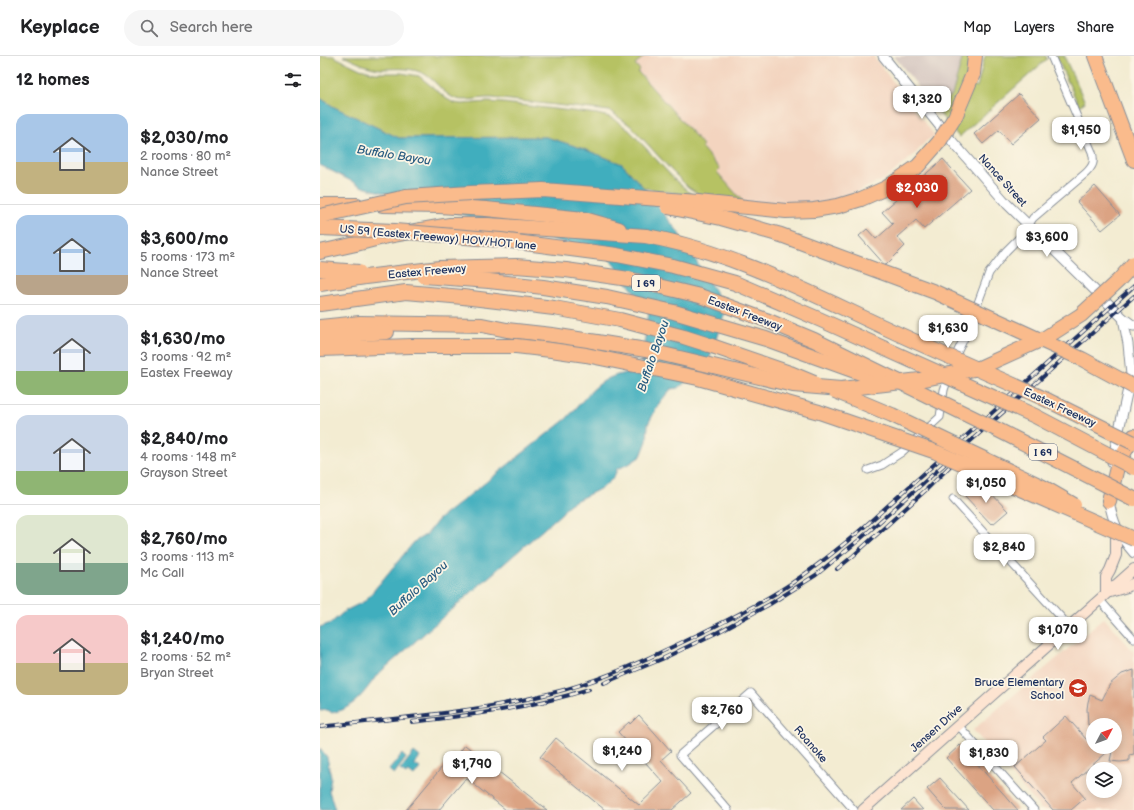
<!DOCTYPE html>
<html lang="en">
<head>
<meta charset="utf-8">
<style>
	:root { --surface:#fff; --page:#f6f6f6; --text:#202124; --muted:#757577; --line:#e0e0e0; --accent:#c8321e }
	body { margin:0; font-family:"Balsamiq Sans",sans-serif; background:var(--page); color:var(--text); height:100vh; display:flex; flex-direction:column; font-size:15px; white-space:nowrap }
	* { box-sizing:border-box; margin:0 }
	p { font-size:13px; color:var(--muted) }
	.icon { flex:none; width:22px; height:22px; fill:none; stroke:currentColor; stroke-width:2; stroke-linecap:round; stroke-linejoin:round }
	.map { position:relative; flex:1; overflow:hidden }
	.details { display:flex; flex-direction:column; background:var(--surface); width:320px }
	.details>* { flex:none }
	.needle { width:26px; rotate:49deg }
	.buttons { position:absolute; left:766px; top:662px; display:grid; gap:8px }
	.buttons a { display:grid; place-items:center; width:36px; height:36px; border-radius:50%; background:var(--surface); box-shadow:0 2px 10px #0003; font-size:20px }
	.price { position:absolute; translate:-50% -34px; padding:0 9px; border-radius:8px; background:#fff; color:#222; font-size:13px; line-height:26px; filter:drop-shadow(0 1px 2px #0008) }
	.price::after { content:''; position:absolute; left:50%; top:24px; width:12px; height:9px; margin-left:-6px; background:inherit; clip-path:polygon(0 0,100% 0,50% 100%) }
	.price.active { background:var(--accent); color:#fff }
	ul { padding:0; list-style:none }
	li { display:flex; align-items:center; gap:12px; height:100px; padding:0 16px }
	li+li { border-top:1px solid var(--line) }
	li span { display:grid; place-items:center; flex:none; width:112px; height:80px; border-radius:12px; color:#555 }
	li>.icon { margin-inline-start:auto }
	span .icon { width:48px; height:48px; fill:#fffc; stroke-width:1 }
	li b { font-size:17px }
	h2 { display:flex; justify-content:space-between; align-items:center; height:48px; padding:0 16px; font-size:17px }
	header { display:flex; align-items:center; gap:24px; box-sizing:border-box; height:56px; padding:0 20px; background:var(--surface); border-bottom:1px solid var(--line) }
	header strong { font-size:19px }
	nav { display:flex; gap:22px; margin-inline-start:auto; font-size:14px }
	.search { width:280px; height:36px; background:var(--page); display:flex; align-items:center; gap:10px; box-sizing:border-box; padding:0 14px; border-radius:22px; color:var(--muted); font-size:15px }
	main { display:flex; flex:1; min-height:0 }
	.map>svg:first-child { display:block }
	.built { fill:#f3d4bf; fill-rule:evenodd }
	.industrial { fill:#cfc0bb }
	.green { fill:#b6c264; stroke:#687861 }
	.water { fill:#40aebe; stroke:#2e6e8e }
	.building { fill:#dba383 }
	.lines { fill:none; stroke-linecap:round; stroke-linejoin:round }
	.minor-casing { stroke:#878e98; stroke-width:9 }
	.tertiary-casing { stroke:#878e98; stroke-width:11 }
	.secondary-casing { stroke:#878e98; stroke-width:12 }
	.motorway-casing { stroke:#878e98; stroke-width:16 }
	.minor { stroke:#fff; stroke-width:7 }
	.tertiary { stroke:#fff; stroke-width:9 }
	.secondary { stroke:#fde4d1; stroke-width:10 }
	.motorway { stroke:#fabb8c; stroke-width:14 }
	.rail-casing { stroke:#1b2f5e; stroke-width:4 }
	.rail { stroke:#fcf5e5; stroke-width:2.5; stroke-dasharray:8; stroke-linecap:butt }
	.motorway-bridge-casing { stroke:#878e98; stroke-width:16; stroke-linecap:butt }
	.motorway-bridge { stroke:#fabb8c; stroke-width:14 }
	.labels { text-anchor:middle; stroke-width:3.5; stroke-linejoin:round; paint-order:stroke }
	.shield { fill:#fcf5e5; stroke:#5e6a86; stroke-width:1 }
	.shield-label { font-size:10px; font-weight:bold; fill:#1b2f5e }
	.street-label { font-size:11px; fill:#1b2f5e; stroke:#fcf5e5 }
	.poi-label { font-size:11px; fill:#1b2f5e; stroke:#fcf5e5; text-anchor:end }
	.water-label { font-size:12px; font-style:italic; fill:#285b80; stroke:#fcf5e5 }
</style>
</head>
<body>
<header>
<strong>Keyplace</strong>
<div class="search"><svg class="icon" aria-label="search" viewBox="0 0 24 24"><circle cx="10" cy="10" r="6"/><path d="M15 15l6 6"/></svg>Search here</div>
<nav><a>Map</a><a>Layers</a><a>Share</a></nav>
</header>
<main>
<section class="details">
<h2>12 homes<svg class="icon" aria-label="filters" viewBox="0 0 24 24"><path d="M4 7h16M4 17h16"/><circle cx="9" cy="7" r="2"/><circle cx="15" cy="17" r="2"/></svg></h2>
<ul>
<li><span style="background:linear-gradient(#a9c7e8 60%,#c2b280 0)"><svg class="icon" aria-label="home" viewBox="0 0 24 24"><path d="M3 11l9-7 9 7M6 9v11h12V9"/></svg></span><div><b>$2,030/mo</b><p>2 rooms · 80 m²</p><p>Nance Street</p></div></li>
<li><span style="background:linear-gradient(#a9c7e8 75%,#b9a48a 0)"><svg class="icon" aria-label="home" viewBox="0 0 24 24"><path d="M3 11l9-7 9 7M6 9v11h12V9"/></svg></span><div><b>$3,600/mo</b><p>5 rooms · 173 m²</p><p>Nance Street</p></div></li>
<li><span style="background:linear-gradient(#c9d6e8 70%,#8fb573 0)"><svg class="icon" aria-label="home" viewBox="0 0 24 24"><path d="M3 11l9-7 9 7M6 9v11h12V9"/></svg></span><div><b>$1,630/mo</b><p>3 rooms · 92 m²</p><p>Eastex Freeway</p></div></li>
<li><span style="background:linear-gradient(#c9d6e8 70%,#8fb573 0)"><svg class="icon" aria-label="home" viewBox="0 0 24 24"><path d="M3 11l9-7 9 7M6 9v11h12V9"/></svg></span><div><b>$2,840/mo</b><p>4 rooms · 148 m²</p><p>Grayson Street</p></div></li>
<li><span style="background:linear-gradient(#dfe7d0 60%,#7fa58c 0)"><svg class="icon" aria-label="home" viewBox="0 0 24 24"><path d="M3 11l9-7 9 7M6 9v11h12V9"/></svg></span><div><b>$2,760/mo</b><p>3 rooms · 113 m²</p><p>Mc Call</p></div></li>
<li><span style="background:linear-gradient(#f6c9c9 60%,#c2b280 0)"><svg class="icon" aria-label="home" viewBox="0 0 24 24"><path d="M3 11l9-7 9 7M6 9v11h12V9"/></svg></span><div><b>$1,240/mo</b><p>2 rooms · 52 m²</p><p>Bryan Street</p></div></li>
</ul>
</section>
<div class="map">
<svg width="814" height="754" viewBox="0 0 814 754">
	<rect width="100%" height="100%" fill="#fcf5e5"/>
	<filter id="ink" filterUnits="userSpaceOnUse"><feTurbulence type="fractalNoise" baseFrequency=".025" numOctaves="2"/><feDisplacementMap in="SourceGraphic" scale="8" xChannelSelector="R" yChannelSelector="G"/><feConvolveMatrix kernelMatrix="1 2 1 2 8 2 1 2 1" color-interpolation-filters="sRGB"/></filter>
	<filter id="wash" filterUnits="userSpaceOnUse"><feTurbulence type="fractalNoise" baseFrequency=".012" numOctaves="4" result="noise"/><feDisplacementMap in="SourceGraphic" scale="16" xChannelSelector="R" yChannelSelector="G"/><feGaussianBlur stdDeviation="0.9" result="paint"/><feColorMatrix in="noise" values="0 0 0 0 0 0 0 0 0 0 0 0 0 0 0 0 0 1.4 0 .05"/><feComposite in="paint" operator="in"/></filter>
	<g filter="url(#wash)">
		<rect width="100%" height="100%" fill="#f3ecd2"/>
		<g class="built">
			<polygon points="325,0 553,0 615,80 606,85 595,98 570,119 561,125 513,146 494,149 424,147 397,116 400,113 381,91 383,89 318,15 315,8"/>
			<path d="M784,562l30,34v158h-92l-69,-80zM773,669h22v22h-22zM773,713h22v22h-22z"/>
		</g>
		<polygon class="industrial" points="574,0 643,0 632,39 616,53"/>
		<g class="green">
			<polygon points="0,0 13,0 40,13 55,17 81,17 99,20 127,43 134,47 142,48 167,46 183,47 277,58 289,61 297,65 310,75 355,124 374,140 324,132 302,108 258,91 226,81 79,82 14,51 0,42"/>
			<path d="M23,0h302l-10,8 5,6 -2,2 65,73 -2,2 19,22 -3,3 27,31 -41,-6 -15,-10 -16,-16 -41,-45 -21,-15 -117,-13c-10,-1 -28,4 -36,1 -15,-4 -22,-22 -37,-27 -13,-5 -26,-3 -39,-3 -14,-1 -26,-8 -38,-13z"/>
			<polygon points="643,0 652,0 646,25 657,31 665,0 726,0 727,3 639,81 616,53 632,39"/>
			<polygon points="736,0 745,0 745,2 765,46 759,50"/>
		</g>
		<g class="water">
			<path d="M0,42l14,9 65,31 147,-1 32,10 44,17 22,24 32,41 50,80 -17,51 -30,28 -8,1 -11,13 -12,22 -1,17 -6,15 -12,8 -12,5c-5,20 -32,25 -47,35 -3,2 -6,6 -8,9l-185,162c-10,14 -18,26 -33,34 -3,2 -8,2 -12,4l-4,-3 -8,1v-84l11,-4 14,-12 20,-10 49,-59 13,-8 11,-14 128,-101c14,-14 25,-32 43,-41 9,-4 21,-6 31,-8l9,-58 -43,-58 -243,-67 -43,-22z"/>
			<polygon points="0,692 7,701 11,721 9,735 15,754 0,754"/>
			<polygon points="94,696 100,701 94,708 100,712 94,720 88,715 86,718 80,714"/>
			<polygon points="82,698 86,702 74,718 69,714"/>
		</g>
		<g id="blocks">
			<g class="building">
				<polygon points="699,38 721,62 691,88 679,74 663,88 654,78"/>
				<polygon points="623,103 650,133 604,173 596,164 577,181 585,190 566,209 564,208 539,180 547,173 556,183 573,168 562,156"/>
				<polygon points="775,130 800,159 782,174 757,146"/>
				<polygon points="658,427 665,435 667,433 688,455 673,468 672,467 671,468 645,440"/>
				<polygon points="814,614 814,698 809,699 809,705 800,706 790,705 793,691 795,691 795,669 768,669 767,653 768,646 770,639 782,644 790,628 802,618"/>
				<polygon points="319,659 351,695 341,704 371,737 352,754 285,754 220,701 236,682 319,749 343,726 298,676 309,666 310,668"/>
				<polygon points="746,660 773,691 793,691 752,727 765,742 751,754 733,754 695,711 726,684 723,681"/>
				<polygon points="145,689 227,754 186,754 146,722 119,754 86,754 133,698 136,701"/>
				<polygon points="640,689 698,754 673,754 626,702"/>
				<polygon points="620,722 641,745 649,754 626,754 622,750 607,733"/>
				<polygon points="593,743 603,754 581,754"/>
			</g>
		</g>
	</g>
	<g filter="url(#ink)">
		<use href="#blocks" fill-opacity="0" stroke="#878e98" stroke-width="1"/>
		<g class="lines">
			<defs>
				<g id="minor">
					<path d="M633,305l15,-31 21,-57 17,-22 16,-16 11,-17 53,-45c7,-7 9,-11 6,-21l-41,-96"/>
					<polyline points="548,414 562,409 582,396 620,361 624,334 629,319"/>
					<polyline points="633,443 749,570"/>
					<polyline points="779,543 814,583"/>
					<polyline points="638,669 714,754"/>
					<polyline points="408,754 360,699 431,637 534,754"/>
				</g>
				<g id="tertiary">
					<polyline points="563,0 631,84 687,148 803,262 814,270"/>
					<polyline points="792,406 811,319 808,288 803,262"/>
					<path d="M788,440c4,24 10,39 26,57"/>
				</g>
				<g id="secondary">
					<polyline points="790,536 807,531 814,527"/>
					<polyline points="786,537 786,521 790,514 796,499 796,473"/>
					<polyline points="543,754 814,513"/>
				</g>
				<g id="motorway">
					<polyline points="775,0 814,104"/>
					<polyline points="653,18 655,0"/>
					<polyline points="0,149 37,149"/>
					<polyline points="62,149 119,150 166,153 264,163 299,173"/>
					<polyline points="0,196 36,188 67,180 130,169 168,169 326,180"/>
					<polyline points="0,248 86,236 143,241 234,252 300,264 364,281 389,289"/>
					<polyline points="0,271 40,267 162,269 187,274 232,279 277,286"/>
					<polyline points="0,281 67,276"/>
					<polyline points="0,293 91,290 196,290"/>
					<polyline points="789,445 798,407 814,380"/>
				</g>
			</defs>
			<use href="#minor" class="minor-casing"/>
			<use href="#tertiary" class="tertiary-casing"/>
			<use href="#secondary" class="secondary-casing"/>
			<use href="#motorway" class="motorway-casing"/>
			<use href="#minor" class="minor"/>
			<use href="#tertiary" class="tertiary"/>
			<use href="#secondary" class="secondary"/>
			<use href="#motorway" class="motorway"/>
			<defs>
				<g id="rail">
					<polyline points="517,513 533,500 607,433 635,405"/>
					<polyline points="284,627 342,603 398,576 450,548 496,519 539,484 814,240"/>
					<path d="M92,666c60,-7 119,-14 177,-33"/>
					<path d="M0,671c76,-9 154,-14 228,-33 43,-10 84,-28 124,-47 41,-19 82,-39 120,-64 25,-17 49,-36 72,-56l270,-241"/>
				</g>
			</defs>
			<use href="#rail" class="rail-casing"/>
			<use href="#rail" class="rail"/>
			<defs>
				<g id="motorway-bridge">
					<polyline points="348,151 401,162 461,179 615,236 762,303 814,331"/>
					<polyline points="0,160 86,141 151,137 223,134 378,146 466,155 494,154 518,150 541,143 566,132 598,110 619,86 635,61 653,18"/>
					<polyline points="0,172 75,175 181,184 297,199 353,210 415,227 501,264 715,360 814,412"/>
					<path d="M326,180c92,17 173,62 257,100 48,22 96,42 144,64 29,14 58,29 87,43"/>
					<polyline points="0,213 39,216"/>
					<polyline points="103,220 169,225 223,231 287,241 354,256 446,283 557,323"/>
					<polyline points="0,228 45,221 120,212 196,210 246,214 309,223 380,240 446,264 494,284 680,375 814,443"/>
					<polyline points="277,286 326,294 473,329 521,333 600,324 659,312 725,282 761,259 799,224 814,207"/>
					<polyline points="389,289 470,317 494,327"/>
					<polyline points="196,290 231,294 266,299 378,322 499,356 616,396 814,483"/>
					<polyline points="515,335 572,359 723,431 754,449"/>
				</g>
			</defs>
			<use href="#motorway-bridge" class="motorway-bridge-casing"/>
			<use href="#motorway-bridge" class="motorway-bridge"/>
		</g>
	</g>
	<defs>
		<symbol id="school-disc" viewBox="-11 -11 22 22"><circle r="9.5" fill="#c8321e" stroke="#fcf5e5"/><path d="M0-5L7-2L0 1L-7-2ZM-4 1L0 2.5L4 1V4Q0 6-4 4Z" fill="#fff"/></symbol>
	</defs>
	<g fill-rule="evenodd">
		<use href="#school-disc" x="747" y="621" width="22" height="22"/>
	</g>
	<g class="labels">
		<g class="shield">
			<rect x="312" y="219" width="28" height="16" rx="3"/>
			<rect x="709" y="388" width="28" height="16" rx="3"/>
		</g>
		<g class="shield-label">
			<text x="326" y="231">I 69</text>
			<text x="723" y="400">I 69</text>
		</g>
		<g class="street-label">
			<text transform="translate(683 124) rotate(48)" y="4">Nance Street</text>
			<text transform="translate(118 181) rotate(5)" y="4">US 59 (Eastex Freeway) HOV/HOT lane</text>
			<text transform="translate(107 215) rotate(-5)" y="4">Eastex Freeway</text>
			<text transform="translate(425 257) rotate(21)" y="4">Eastex Freeway</text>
			<text transform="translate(740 351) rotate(25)" y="4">Eastex Freeway</text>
			<text transform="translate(616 672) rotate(-42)" y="4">Jensen Drive</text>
			<text transform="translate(491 688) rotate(49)" y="4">Roanoke</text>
		</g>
		<g class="poi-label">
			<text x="744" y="630">Bruce Elementary<tspan x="744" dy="13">School</tspan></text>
		</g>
		<g class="water-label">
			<text transform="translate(74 99) rotate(9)" y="4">Buffalo Bayou</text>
			<text transform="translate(333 300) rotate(-71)" y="4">Buffalo Bayou</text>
			<text transform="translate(98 532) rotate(-42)" y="4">Buffalo Bayou</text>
		</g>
	</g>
</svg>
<div class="buttons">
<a><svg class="needle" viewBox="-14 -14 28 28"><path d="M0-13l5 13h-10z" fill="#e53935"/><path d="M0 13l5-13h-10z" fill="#757577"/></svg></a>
<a><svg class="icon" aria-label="layers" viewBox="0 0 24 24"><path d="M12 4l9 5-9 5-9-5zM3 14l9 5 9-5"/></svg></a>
</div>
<b class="price" style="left:602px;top:64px">$1,320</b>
<b class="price" style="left:761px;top:95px">$1,950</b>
<b class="price active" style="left:597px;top:153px">$2,030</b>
<b class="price" style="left:727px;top:202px">$3,600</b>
<b class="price" style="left:628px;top:293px">$1,630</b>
<b class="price" style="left:666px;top:448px">$1,050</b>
<b class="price" style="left:684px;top:512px">$2,840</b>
<b class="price" style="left:738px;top:595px">$1,070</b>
<b class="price" style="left:402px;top:675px">$2,760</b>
<b class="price" style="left:302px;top:716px">$1,240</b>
<b class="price" style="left:669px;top:718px">$1,830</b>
<b class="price" style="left:152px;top:729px">$1,790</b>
</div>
</main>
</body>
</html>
